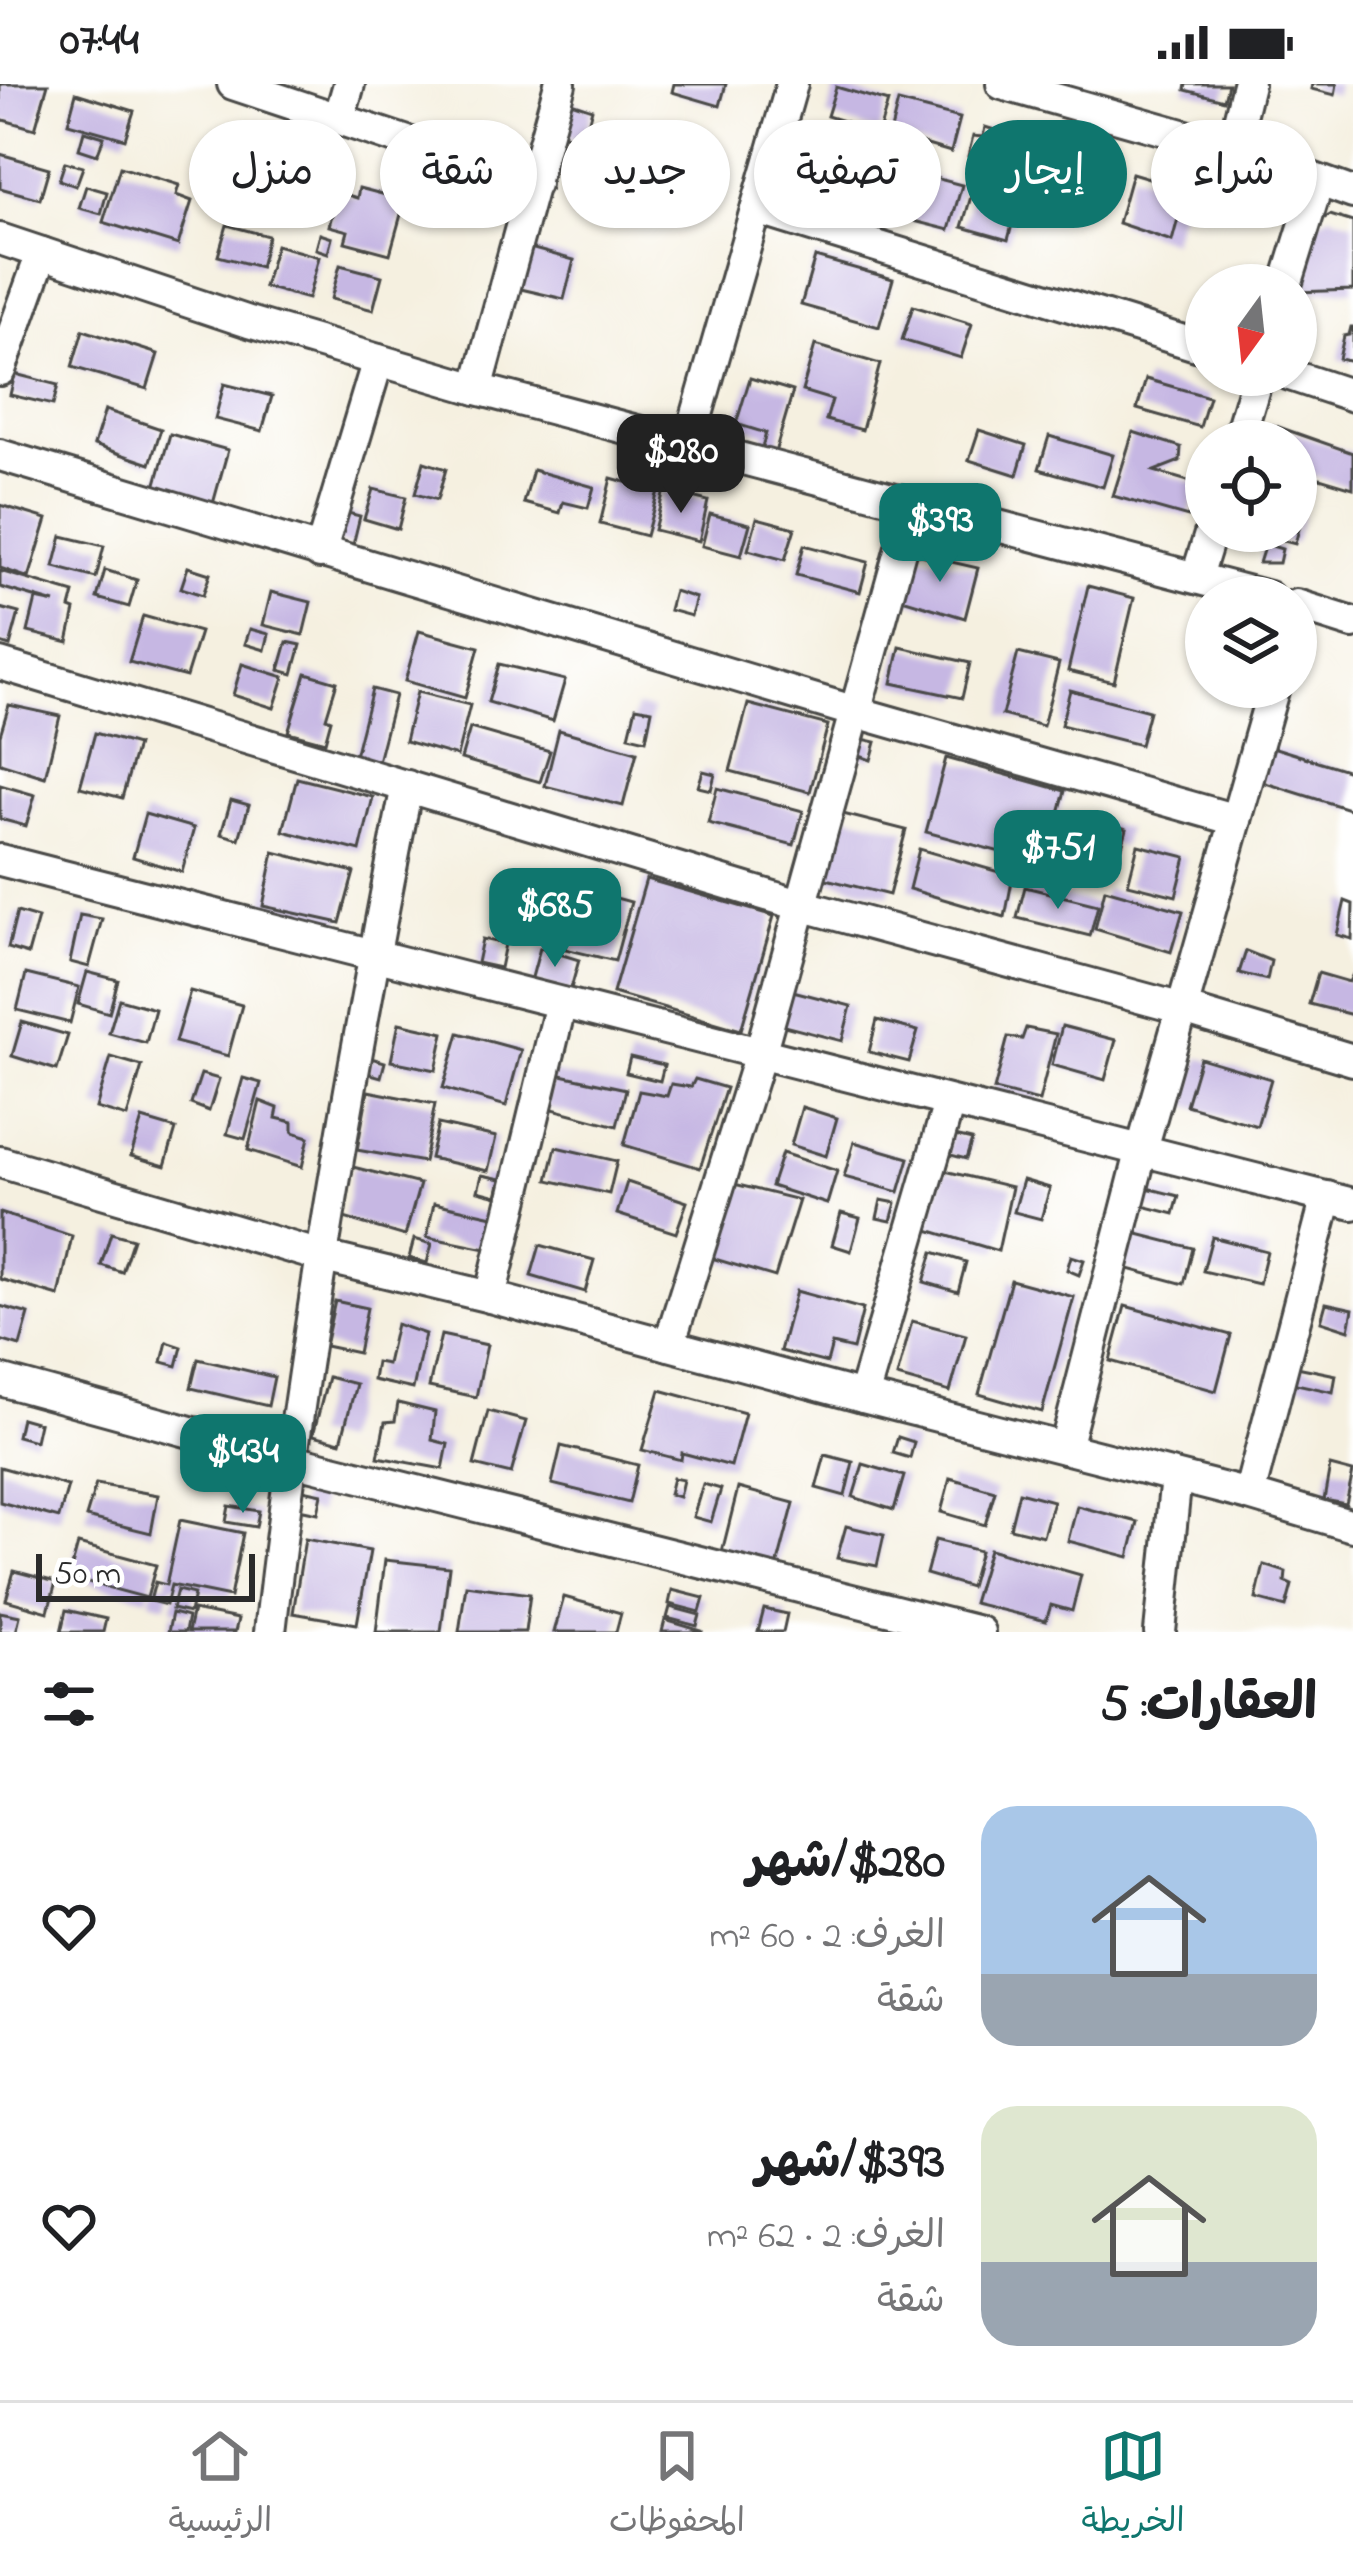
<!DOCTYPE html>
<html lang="ar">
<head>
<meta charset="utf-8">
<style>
	:root { --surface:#fff; --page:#f2f2f2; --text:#202124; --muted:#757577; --line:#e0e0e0; --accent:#0f766e }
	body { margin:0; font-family:"Indie Flower","Playpen Sans Arabic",sans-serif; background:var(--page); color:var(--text); direction:rtl; height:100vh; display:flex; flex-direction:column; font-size:45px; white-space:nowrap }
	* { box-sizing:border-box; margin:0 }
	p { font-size:39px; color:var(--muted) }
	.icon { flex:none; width:66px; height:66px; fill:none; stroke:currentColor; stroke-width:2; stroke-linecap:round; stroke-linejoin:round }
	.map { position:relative; height:1548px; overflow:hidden; direction:ltr }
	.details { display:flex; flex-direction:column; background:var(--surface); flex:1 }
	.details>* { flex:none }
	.hud { position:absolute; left:36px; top:36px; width:1281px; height:108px; direction:rtl; display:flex; gap:24px }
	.needle { width:78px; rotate:195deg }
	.fabs { position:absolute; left:1185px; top:180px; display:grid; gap:24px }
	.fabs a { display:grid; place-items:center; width:132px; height:132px; border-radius:50%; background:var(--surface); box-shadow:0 3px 9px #0004; font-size:60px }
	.scale { position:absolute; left:36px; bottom:30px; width:219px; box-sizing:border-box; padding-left:12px; border:6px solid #2b2b2b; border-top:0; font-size:33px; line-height:42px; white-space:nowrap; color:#2b2b2b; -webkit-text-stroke:9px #fff; paint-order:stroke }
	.price { position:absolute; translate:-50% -102px; padding:0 27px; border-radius:24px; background:var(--accent); color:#fff; font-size:39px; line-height:78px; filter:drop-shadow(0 3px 6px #0008) }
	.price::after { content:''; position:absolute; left:50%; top:72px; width:36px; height:27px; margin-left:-18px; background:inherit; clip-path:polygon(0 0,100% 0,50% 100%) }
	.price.selected { background:#222; color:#fff }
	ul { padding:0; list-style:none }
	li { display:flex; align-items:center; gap:36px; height:300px; padding:0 36px }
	li span { display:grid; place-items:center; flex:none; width:336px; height:240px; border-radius:36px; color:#555 }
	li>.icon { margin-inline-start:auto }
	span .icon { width:144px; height:144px; fill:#fffc; stroke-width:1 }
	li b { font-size:51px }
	h2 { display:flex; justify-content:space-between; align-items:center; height:144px; padding:0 36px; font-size:51px }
	.pill { padding:0 42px; border-radius:54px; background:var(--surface); box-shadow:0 3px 9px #0004; font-size:42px; line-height:108px }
	.pill.selected { background:var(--accent); color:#fff }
	.status { display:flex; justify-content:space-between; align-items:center; height:84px; padding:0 60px; background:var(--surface); direction:ltr }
	.status svg { height:33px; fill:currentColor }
	.tab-bar { display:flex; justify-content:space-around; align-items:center; height:168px; border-top:3px solid var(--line); background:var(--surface); font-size:33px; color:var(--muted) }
	.tab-bar a { display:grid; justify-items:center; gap:6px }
	.tab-bar .selected { color:var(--accent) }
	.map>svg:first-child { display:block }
	.building { fill:#c6b7e3 }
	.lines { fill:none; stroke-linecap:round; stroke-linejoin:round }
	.street-casing { stroke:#494946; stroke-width:36 }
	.street { stroke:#fff; stroke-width:30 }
</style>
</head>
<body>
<div class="status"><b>07:44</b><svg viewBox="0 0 49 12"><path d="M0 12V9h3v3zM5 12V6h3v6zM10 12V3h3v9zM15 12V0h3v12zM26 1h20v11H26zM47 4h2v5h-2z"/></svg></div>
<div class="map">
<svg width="1353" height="1548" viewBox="0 0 1353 1548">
	<rect width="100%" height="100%" fill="#fff"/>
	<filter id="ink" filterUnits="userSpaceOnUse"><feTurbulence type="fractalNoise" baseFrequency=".00833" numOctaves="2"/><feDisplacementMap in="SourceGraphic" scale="24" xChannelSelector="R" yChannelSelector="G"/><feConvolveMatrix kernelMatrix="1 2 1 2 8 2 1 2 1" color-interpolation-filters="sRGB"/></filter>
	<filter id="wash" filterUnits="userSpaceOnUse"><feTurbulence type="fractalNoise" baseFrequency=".004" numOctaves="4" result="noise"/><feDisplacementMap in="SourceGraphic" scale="48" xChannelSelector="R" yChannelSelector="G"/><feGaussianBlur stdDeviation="2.7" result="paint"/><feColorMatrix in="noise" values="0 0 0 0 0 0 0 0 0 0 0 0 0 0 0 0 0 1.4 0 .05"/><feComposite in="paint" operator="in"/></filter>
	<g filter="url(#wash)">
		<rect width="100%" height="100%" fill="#f5f0e0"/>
		<g id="blocks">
			<g class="building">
				<polygon points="0,0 48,0 35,45 0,35"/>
				<polygon points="674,0 726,0 720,22 672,8"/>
				<polygon points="1186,0 1228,0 1224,16 1185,6"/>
				<polygon points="1312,0 1337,0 1335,11 1311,5"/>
				<polygon points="836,3 888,18 879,48 827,32"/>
				<polygon points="76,9 134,27 125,55 68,39"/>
				<polygon points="571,18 592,25 583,57 561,50"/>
				<polygon points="898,18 960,34 951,68 890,50"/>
				<polygon points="663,40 695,49 691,65 657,57"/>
				<polygon points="985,43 1024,55 1018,73 1003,69 1001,85 968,72 973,52 983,53"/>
				<polygon points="84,47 104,53 97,71 79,65"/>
				<polygon points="239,58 280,67 273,98 232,89"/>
				<polygon points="791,59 853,75 844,108 782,92"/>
				<polygon points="588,60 650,77 641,111 579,94"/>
				<polygon points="0,70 49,84 40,115 0,104"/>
				<polygon points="65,78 83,83 76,102 59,96"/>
				<polygon points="120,83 179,101 176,111 192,117 178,161 103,138"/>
				<polygon points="897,84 962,101 949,146 886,130"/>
				<polygon points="1132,89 1186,105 1172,157 1118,139"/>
				<polygon points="281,91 299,95 292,126 274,122"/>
				<polygon points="86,102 107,108 101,130 79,124"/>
				<polygon points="359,104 405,116 390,170 345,158 348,147 329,142 338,108 357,114"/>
				<polygon points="972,109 1017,122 1008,156 962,143"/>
				<polygon points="1330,131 1353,138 1353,206 1296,208 1310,142"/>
				<polygon points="227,141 268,152 260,183 218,172"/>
				<polygon points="320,150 332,154 328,169 316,165"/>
				<polygon points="276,161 319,173 308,215 264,203"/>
				<polygon points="530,164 574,176 564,215 521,205"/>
				<polygon points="815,173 893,195 879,243 801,221"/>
				<polygon points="340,181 382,192 373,226 331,215"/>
				<polygon points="913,222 972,240 961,274 902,256"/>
				<polygon points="1351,243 1353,243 1353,278 1339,275 1344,252 1349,251"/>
				<polygon points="83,246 158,270 147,305 72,283"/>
				<polygon points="815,261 880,280 862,346 826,336 832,316 802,307"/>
				<polygon points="15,290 58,301 53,321 10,311"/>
				<polygon points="750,294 793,307 774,372 761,367 766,349 736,340"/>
				<polygon points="1146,295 1209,313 1200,343 1137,325"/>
				<polygon points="224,300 272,312 262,347 215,335"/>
				<polygon points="105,326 161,345 150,380 94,361"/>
				<polygon points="1273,341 1353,369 1353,404 1296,387 1296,357 1267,357"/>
				<polygon points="979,346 1026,361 1017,391 969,376"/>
				<polygon points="1133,348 1181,363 1180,377 1154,387 1198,400 1188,433 1113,412"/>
				<polygon points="170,350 228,366 211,427 153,410"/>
				<polygon points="1049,352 1113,371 1103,403 1039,385"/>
				<polygon points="424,378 446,385 437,416 415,410"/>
				<polygon points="533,386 594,403 588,424 563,418 560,429 524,419"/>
				<polygon points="611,394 658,407 646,452 600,440"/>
				<polygon points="373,405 406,413 398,445 364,435"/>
				<polygon points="664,406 708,417 699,457 654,446"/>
				<polygon points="0,421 47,435 29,494 0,484"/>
				<polygon points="344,428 360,432 353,461 336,457"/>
				<polygon points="1296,428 1303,430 1295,460 1251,448 1296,447"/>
				<polygon points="710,430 750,440 741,472 702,462"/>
				<polygon points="757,434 795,444 785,476 748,466"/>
				<polygon points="62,452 104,462 96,494 54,483"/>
				<polygon points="1265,460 1282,465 1279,479 1259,479"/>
				<polygon points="804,461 868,478 860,508 796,491"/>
				<polygon points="912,469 978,484 965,534 902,515"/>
				<polygon points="188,483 210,490 203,511 181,504"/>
				<polygon points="105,486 137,496 129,523 97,514"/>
				<polygon points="0,487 74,509 70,524 75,526 68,558 28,548 36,515 55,519 0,503"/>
				<polygon points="1088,502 1134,514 1114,598 1068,587"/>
				<polygon points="674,507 696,514 691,532 669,526"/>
				<polygon points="271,508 311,518 303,551 263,541"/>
				<polygon points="0,524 19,529 10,562 0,559"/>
				<polygon points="143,532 200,548 186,593 129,578"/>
				<polygon points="250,545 269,550 265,566 245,560"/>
				<polygon points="419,547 479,563 465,614 405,597"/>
				<polygon points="287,558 301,561 293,590 279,586"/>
				<polygon points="900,563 970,579 962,614 892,599"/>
				<polygon points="1018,569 1059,579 1043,642 1002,631"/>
				<polygon points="242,580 284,593 274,624 233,611"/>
				<polygon points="499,580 565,596 553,637 488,618"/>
				<polygon points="306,589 337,598 326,634 331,636 325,658 288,648"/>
				<polygon points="372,605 395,611 377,681 354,676"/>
				<polygon points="1070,606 1149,627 1140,661 1061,641"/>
				<polygon points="417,608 470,621 457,672 405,657"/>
				<polygon points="748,620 828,641 810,708 730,687"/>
				<polygon points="9,621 60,632 45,693 0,679 0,651"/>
				<polygon points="636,623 652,626 646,656 629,652"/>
				<polygon points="470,644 550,667 540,698 461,675"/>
				<polygon points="559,646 637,668 623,722 545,702"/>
				<polygon points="95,649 137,661 122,714 80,703"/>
				<polygon points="858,654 876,658 871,676 854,670"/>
				<polygon points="1269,662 1353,688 1352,726 1259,697"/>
				<polygon points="946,674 1065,707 1045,780 926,748"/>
				<polygon points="703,687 715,690 711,706 698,703"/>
				<polygon points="297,694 373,713 360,767 283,747"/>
				<polygon points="0,701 35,711 26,742 0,735"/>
				<polygon points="717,704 803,727 794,761 708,739"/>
				<polygon points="231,716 249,721 239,755 221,750"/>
				<polygon points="839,729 906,746 889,811 822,794"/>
				<polygon points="145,730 194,744 182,788 133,773"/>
				<polygon points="1081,731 1127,745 1122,763 1076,749"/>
				<polygon points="1138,761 1186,773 1176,812 1128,800"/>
				<polygon points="919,765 1013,792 1005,833 909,805"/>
				<polygon points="274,768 354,788 340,839 263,822"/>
				<polygon points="515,791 564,804 553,844 504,831"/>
				<polygon points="646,795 774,832 741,946 613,909"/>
				<polygon points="1025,803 1098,821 1090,852 1017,834"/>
				<polygon points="579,804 631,818 615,877 565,865"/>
				<polygon points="1105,805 1183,827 1171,868 1095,845"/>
				<polygon points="1345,817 1353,820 1352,855 1337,851"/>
				<polygon points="17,828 38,834 28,870 8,864"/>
				<polygon points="80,831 102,835 89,883 70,878"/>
				<polygon points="482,855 505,860 500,884 477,879"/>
				<polygon points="540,864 579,876 570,908 531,897"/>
				<polygon points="1246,867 1271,877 1267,896 1239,889"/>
				<polygon points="87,888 118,896 109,929 78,920"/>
				<polygon points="1318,889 1349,898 1353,890 1353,931 1309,920"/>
				<polygon points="26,890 79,903 70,939 17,926"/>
				<polygon points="789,906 851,922 842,957 780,941"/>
				<polygon points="190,907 242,921 228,972 175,958"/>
				<polygon points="119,915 155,925 146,959 109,949"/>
				<polygon points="877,936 918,947 909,978 869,968"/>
				<polygon points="22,938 68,951 57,986 12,972"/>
				<polygon points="399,939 444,949 436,986 391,977"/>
				<polygon points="1062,942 1116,956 1105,996 1052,981"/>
				<polygon points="1026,944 1056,950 1039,1017 994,1006 1008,953 1022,955"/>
				<polygon points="459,949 521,966 506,1022 443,1004"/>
				<polygon points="111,973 142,982 127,1033 96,1024"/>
				<polygon points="630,973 664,981 660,997 626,989"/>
				<polygon points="371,974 385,978 381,993 367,989"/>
				<polygon points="1200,974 1271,995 1257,1042 1186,1021"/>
				<polygon points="552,989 626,1005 617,1042 545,1023"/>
				<polygon points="201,990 219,995 209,1027 191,1020"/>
				<polygon points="243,994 261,999 245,1055 227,1050"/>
				<polygon points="695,995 726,1004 700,1084 624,1061 639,1007 667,1012 671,1000 691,1003"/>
				<polygon points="368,1007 435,1020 424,1078 357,1066"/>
				<polygon points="260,1017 278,1024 276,1034 293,1038 293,1048 309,1053 302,1083 248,1066"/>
				<polygon points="802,1023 837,1034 826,1072 791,1061"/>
				<polygon points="142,1035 176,1045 165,1082 131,1072"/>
				<polygon points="438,1040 496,1053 488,1087 430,1074"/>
				<polygon points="951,1051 972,1056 966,1075 947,1070"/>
				<polygon points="854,1058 909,1074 899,1108 844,1093"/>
				<polygon points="556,1063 617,1077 609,1110 548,1096"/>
				<polygon points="782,1069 837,1087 827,1120 771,1102"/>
				<polygon points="353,1083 420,1100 405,1152 344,1134"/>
				<polygon points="945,1087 1012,1103 998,1167 928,1146"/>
				<polygon points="482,1091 501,1095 497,1112 478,1107"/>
				<polygon points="1023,1096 1050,1104 1041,1135 1014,1128"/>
				<polygon points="627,1098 687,1118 676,1149 617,1130"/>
				<polygon points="730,1099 799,1116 775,1193 708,1173"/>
				<polygon points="1143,1103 1179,1112 1174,1130 1139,1121"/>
				<polygon points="881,1116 896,1119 891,1137 877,1134"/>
				<polygon points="434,1119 493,1132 486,1165 427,1153"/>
				<polygon points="0,1129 72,1152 59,1212 0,1195"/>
				<polygon points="841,1129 860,1134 851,1167 832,1161"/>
				<polygon points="1130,1148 1193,1164 1184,1200 1121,1183"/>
				<polygon points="111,1149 133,1155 122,1188 101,1181"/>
				<polygon points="1212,1153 1267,1167 1259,1200 1203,1187"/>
				<polygon points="414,1155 432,1160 427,1179 409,1174"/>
				<polygon points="540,1161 594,1176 585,1208 531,1192"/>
				<polygon points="933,1168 966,1178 958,1208 924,1198"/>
				<polygon points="1071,1172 1084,1176 1079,1191 1067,1186"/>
				<polygon points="1011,1196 1074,1213 1042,1328 979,1310"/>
				<polygon points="796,1207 863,1225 853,1265 832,1260 827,1279 780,1267"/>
				<polygon points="335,1217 367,1224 358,1269 325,1262"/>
				<polygon points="1326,1219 1353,1225 1349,1246 1321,1237"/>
				<polygon points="0,1222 29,1230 20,1262 0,1256"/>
				<polygon points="1125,1222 1231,1251 1216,1307 1110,1277"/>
				<polygon points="912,1237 966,1251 950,1308 897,1293"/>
				<polygon points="396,1240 425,1250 413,1305 373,1296 376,1278 387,1280"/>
				<polygon points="441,1251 487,1261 476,1313 429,1303"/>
				<polygon points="167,1258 182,1263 177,1282 162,1278"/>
				<polygon points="198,1275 274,1293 268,1322 191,1304"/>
				<polygon points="1292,1282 1336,1291 1333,1308 1287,1298"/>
				<polygon points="328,1293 356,1300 341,1358 313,1351"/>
				<polygon points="660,1306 745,1329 731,1382 682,1369 681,1376 642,1366"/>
				<polygon points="398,1319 435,1328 432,1356 448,1360 443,1385 378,1373 385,1338 395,1337"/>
				<polygon points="488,1327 526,1337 511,1390 474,1381"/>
				<polygon points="21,1334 39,1339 35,1357 17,1352"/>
				<polygon points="898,1353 914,1358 910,1374 893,1369"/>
				<polygon points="561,1362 638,1381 629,1419 552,1400"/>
				<polygon points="825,1371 853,1378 845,1412 816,1404"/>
				<polygon points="863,1380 904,1392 894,1426 853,1413"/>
				<polygon points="1330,1382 1353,1388 1346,1420 1324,1416"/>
				<polygon points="0,1383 68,1402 59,1434 0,1418"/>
				<polygon points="673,1394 683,1396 679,1413 669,1410"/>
				<polygon points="950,1394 995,1407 985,1441 941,1428"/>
				<polygon points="96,1400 158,1411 151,1449 86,1433"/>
				<polygon points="703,1400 721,1405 711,1438 693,1433"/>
				<polygon points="738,1404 794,1419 777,1483 722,1468"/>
				<polygon points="303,1406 322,1410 318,1429 299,1425"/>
				<polygon points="1019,1408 1053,1417 1043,1452 1010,1444"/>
				<polygon points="229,1422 259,1427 256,1443 226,1438"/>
				<polygon points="1077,1422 1138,1438 1129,1473 1068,1457"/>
				<polygon points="180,1436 243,1449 230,1513 171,1501 166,1521 150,1517 155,1498 166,1501"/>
				<polygon points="846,1442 884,1451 877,1482 837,1474"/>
				<polygon points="305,1455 370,1467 357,1540 293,1529"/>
				<polygon points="935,1456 980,1467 970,1503 926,1490"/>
				<polygon points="78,1460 156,1481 147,1514 69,1493"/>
				<polygon points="989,1465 1081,1491 1072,1527 1051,1521 1046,1537 973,1519"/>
				<polygon points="385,1476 449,1483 441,1548 376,1548"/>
				<polygon points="1264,1481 1286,1488 1285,1498 1292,1501 1286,1523 1256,1515"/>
				<polygon points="14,1487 56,1498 48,1528 6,1516"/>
				<polygon points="466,1501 530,1510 525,1548 459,1548"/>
				<polygon points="177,1506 194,1510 190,1529 172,1525"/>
				<polygon points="672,1506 704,1514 700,1528 669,1520"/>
				<polygon points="564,1513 621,1529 616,1548 554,1548"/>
				<polygon points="670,1523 700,1531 697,1542 667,1534"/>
				<polygon points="764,1525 787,1530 783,1548 758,1548"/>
				<polygon points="66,1526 106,1535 103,1548 61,1548"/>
				<polygon points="193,1526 238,1535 235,1548 188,1548"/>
				<polygon points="0,1528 20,1532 16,1548 0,1548"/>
				<polygon points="172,1529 188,1533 185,1548 168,1548"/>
				<polygon points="665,1536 702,1547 702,1548 662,1548"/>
			</g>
		</g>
	</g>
	<g filter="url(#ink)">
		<use href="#blocks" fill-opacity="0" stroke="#494946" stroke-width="3"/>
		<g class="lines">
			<defs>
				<g id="street">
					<polyline points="233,0 534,100"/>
					<polyline points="1002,0 1232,65 1353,109"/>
					<polyline points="339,35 349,0"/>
					<polyline points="1232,65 1248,0"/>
					<polyline points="757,125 1206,264"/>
					<polyline points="0,155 249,238 477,305 1268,513"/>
					<polyline points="1286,201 1318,98"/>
					<polyline points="0,286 42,169"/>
					<polyline points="1290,291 1353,312"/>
					<polyline points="477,305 560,0"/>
					<polyline points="1238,357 1258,291"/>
					<polyline points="688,362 792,0"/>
					<polyline points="0,371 856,628 1236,736"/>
					<polyline points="320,469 378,276"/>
					<polyline points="1197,492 1211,447"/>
					<polyline points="1296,521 1353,539"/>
					<polyline points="0,580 800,821 1183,925 1353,976"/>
					<path d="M0,776c452,112 902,230 1353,344"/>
					<polyline points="0,1078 324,1173 490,1213 863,1313 1249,1411 1353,1442"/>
					<polyline points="490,1213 561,919"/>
					<polyline points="669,1261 760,970 913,420"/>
					<polyline points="0,1296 289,1375 979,1548"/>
					<polyline points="863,1313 949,1019"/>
					<polyline points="1065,1364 1142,1065 1274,603"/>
					<polyline points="1249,1411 1327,1113"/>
					<path d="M270,1548c32,-284 82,-566 137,-846"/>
					<polyline points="1160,1548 1176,1393"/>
				</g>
			</defs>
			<use href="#street" class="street-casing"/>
			<use href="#street" class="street"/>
		</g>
	</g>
</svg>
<div class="fabs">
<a><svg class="needle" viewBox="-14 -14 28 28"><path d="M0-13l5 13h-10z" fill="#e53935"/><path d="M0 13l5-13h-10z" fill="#757577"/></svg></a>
<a><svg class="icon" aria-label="locate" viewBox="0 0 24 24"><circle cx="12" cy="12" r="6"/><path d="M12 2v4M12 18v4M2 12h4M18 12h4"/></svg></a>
<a><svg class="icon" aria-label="layers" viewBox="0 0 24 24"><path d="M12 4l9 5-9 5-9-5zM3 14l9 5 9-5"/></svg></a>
</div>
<div class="scale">50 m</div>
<b class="price selected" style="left:681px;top:432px">$280</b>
<b class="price" style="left:940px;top:501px">$393</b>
<b class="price" style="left:1058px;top:828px">$751</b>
<b class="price" style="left:555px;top:886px">$685</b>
<b class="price" style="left:243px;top:1432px">$434</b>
<div class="hud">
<a class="pill">شراء</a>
<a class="pill selected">إيجار</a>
<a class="pill">تصفية</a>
<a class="pill">جديد</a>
<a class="pill">شقة</a>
<a class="pill">منزل</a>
</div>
</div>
<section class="details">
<h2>العقارات: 5<svg class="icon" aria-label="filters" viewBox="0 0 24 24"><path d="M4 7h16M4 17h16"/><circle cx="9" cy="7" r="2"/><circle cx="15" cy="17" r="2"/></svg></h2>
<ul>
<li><span style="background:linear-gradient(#a9c7e8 70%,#9aa5b1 0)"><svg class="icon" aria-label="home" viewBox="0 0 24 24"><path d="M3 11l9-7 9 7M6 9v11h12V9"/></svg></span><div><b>$280/شهر</b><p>الغرف: 2 · 60 m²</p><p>شقة</p></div><svg class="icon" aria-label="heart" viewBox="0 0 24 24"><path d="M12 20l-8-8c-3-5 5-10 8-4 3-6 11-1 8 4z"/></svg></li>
<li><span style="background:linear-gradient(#dfe7d0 65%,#9aa5b1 0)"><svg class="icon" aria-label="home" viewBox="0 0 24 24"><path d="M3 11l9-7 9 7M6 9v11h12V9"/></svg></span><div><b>$393/شهر</b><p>الغرف: 2 · 62 m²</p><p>شقة</p></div><svg class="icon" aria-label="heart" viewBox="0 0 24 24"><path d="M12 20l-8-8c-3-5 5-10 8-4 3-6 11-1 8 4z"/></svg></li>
</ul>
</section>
<nav class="tab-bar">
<a class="selected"><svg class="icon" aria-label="map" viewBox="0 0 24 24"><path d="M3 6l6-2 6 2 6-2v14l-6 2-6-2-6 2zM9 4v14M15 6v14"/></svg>الخريطة</a>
<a><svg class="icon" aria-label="saved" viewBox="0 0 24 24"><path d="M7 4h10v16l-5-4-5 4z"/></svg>المحفوظات</a>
<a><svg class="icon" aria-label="home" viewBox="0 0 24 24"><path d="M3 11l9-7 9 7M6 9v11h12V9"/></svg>الرئيسية</a>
</nav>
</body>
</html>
